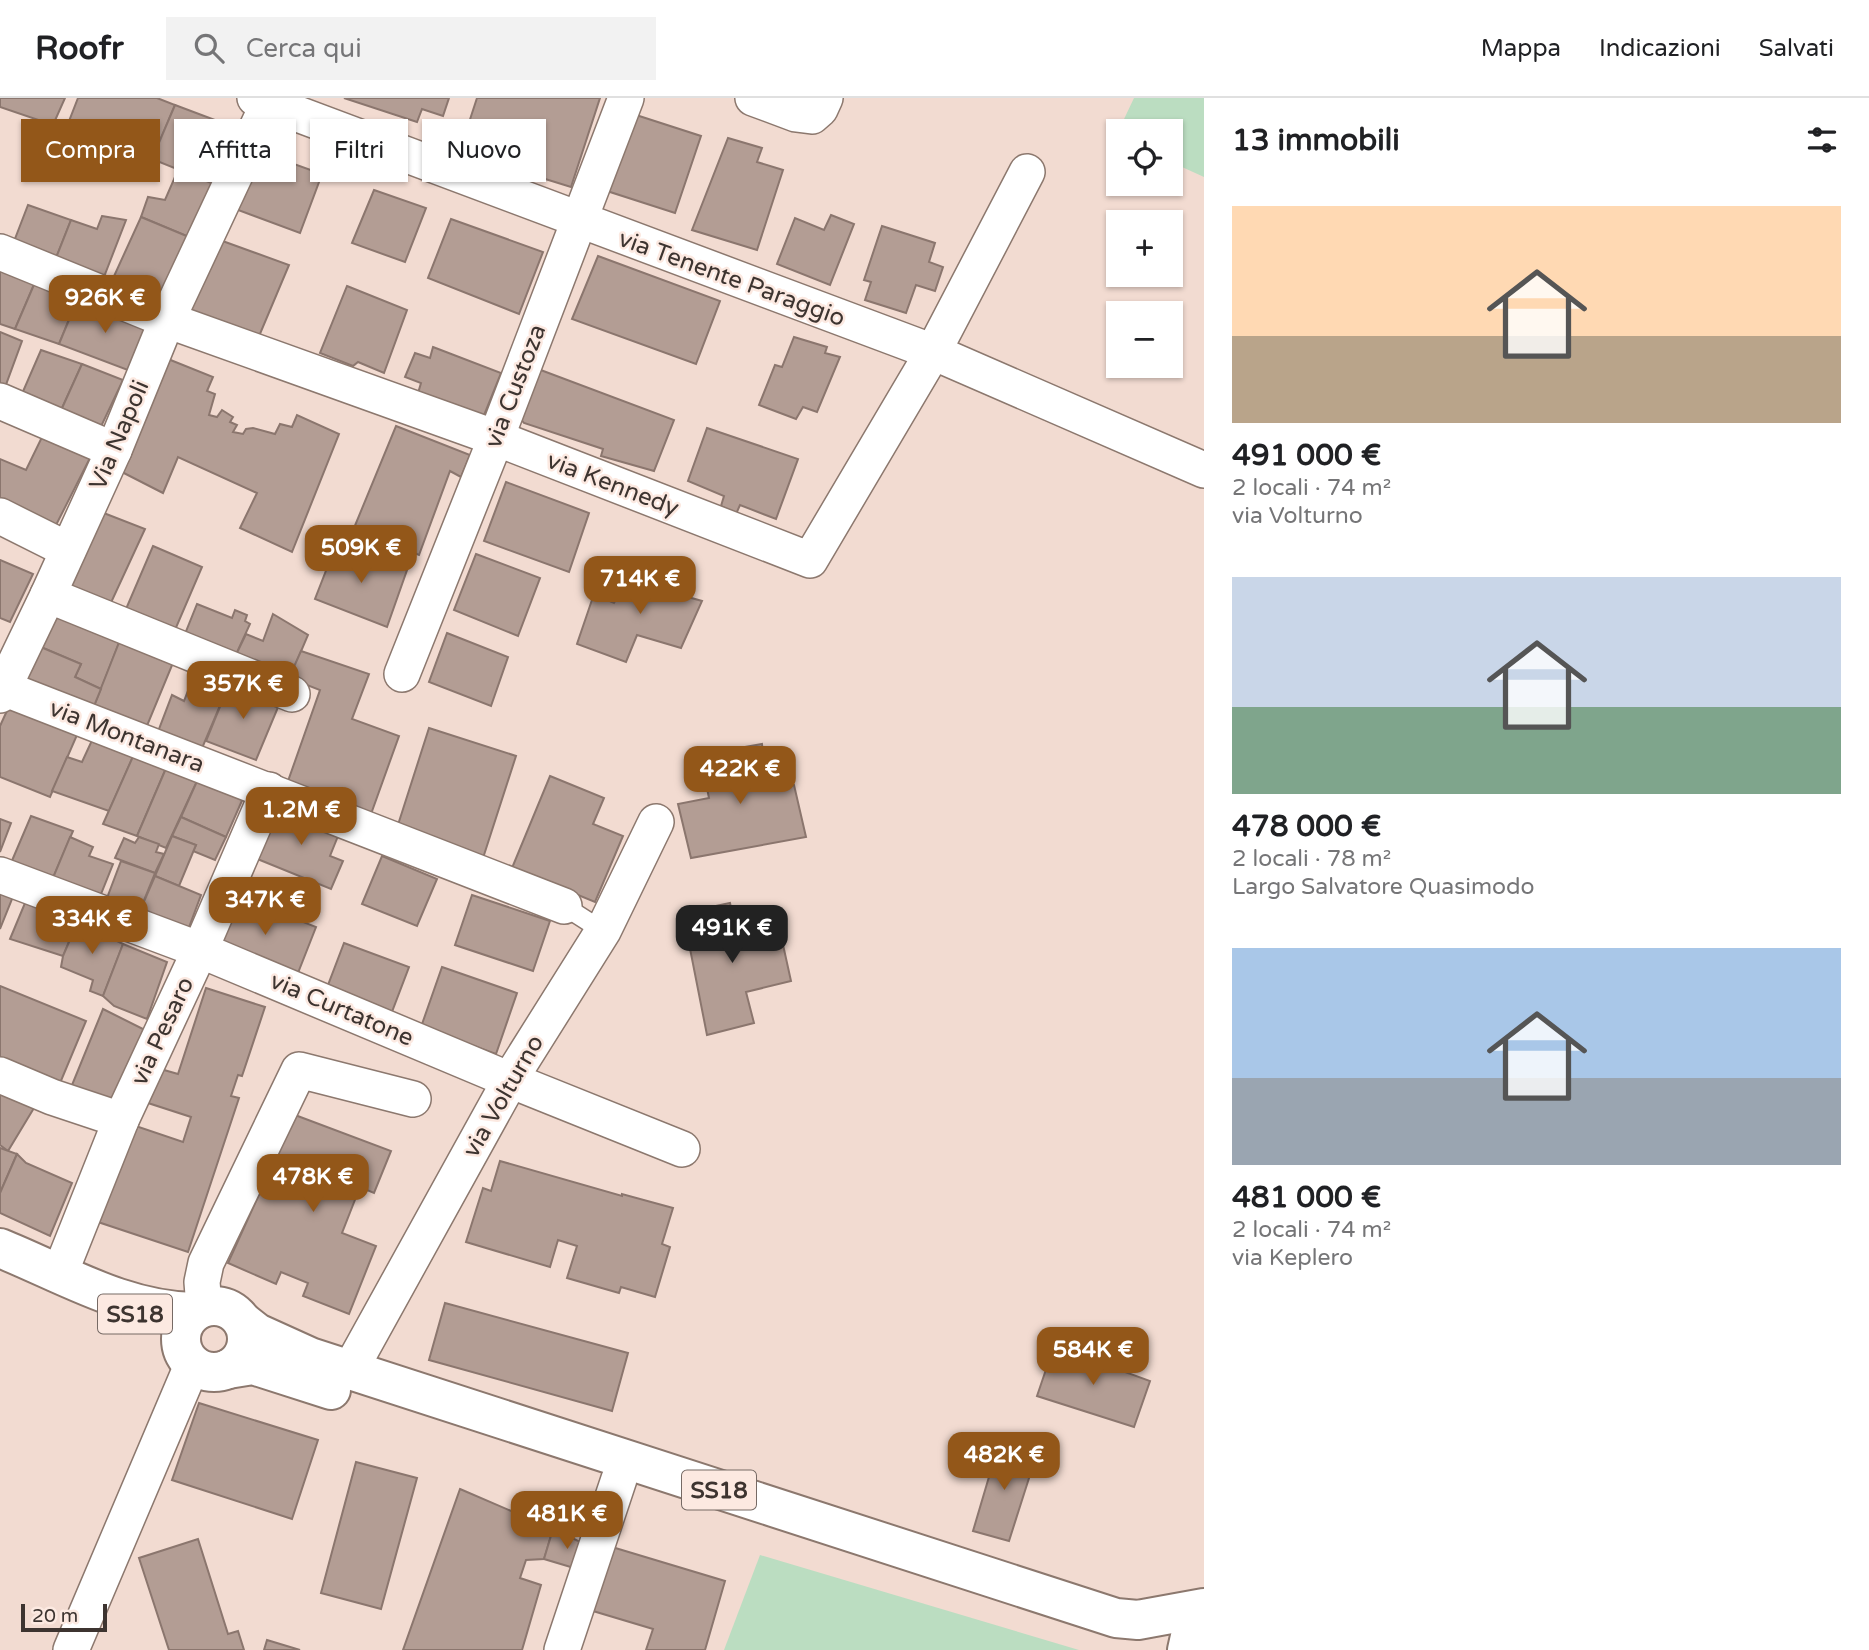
<!DOCTYPE html>
<html lang="it">
<head>
<meta charset="utf-8">
<style>
	:root { --surface:#fff; --page:#f2f2f2; --text:#202124; --muted:#757577; --line:#e0e0e0; --accent:#935719 }
	body { margin:0; font-family:"Varela Round",sans-serif; background:var(--page); color:var(--text); height:100vh; display:flex; flex-direction:column; font-size:26px; white-space:nowrap }
	* { box-sizing:border-box; margin:0 }
	p { font-size:23px; color:var(--muted) }
	.icon { flex:none; width:38px; height:38px; fill:none; stroke:currentColor; stroke-width:2; stroke-linecap:round; stroke-linejoin:round }
	.map { position:relative; flex:1; overflow:hidden }
	.side { display:flex; flex-direction:column; background:var(--surface); width:665px }
	.side>* { flex:none }
	.top-card { position:absolute; left:21px; top:21px; width:665px; height:63px; display:flex; gap:14px }
	.controls { position:absolute; left:1106px; top:21px; display:grid; gap:14px }
	.controls a { display:grid; place-items:center; width:77px; height:77px; border-radius:0px; background:var(--surface); box-shadow:0 2px 5px #0004; font-size:35px }
	.scale { position:absolute; left:21px; bottom:18px; width:86px; box-sizing:border-box; padding-left:7px; border:4px solid #3d3430; border-top:0; font-size:19px; line-height:24px; white-space:nowrap; color:#3d3430; -webkit-text-stroke:5px #fce9e1; paint-order:stroke }
	.price { position:absolute; translate:-50% -60px; padding:0 16px; border-radius:14px; background:var(--accent); color:#fff; font-size:23px; line-height:46px; filter:drop-shadow(0 2px 4px #0008) }
	.price::after { content:''; position:absolute; left:50%; top:42px; width:21px; height:16px; margin-left:-10px; background:inherit; clip-path:polygon(0 0,100% 0,50% 100%) }
	.price.active { background:#222; color:#fff }
	ul { padding:0; list-style:none }
	li { display:grid; align-content:center; gap:14px; height:371px; padding:0 28px }
	li span { display:grid; place-items:center; height:217px; border-radius:0px; color:#555 }
	li>.icon { margin-inline-start:auto }
	span .icon { width:126px; height:126px; fill:#fffc; stroke-width:1 }
	li b { font-size:30px }
	h2 { display:flex; justify-content:space-between; align-items:center; height:84px; padding:0 28px; font-size:30px }
	.tag { padding:0 24px; border-radius:0px; background:var(--surface); box-shadow:0 2px 5px #0004; font-size:24px; line-height:63px }
	.tag.active { background:var(--accent); color:#fff }
	header { display:flex; align-items:center; gap:42px; box-sizing:border-box; height:98px; padding:0 35px; background:var(--surface); border-bottom:2px solid var(--line) }
	header strong { font-size:33px }
	nav { display:flex; gap:38px; margin-inline-start:auto; font-size:24px }
	.search { width:490px; height:63px; background:var(--page); display:flex; align-items:center; gap:18px; box-sizing:border-box; padding:0 24px; border-radius:0px; color:var(--muted); font-size:26px }
	main { display:flex; flex:1; min-height:0 }
	.map>svg:first-child { display:block }
	.green { fill:#bbddc1 }
	.building { fill:#b39d94; stroke:#8b766e; stroke-width:2 }
	.lines { fill:none; stroke-linecap:round; stroke-linejoin:round }
	.service-casing { stroke:#8c786e; stroke-width:21 }
	.minor-casing { stroke:#8c786e; stroke-width:38 }
	.primary-casing { stroke:#8c786e; stroke-width:42 }
	.service { stroke:#fff; stroke-width:18 }
	.minor { stroke:#fff; stroke-width:35 }
	.primary { stroke:#fff; stroke-width:38 }
	.labels { text-anchor:middle; stroke-width:5; stroke-linejoin:round; paint-order:stroke }
	.shield { fill:#fce9e1; stroke:#766a65; stroke-width:2 }
	.shield-label { font-size:23px; font-weight:bold; fill:#3d3430 }
	.street-label { font-size:24px; fill:#3d3430; stroke:#fce9e1 }
</style>
</head>
<body>
<header>
<strong>Roofr</strong>
<div class="search"><svg class="icon" aria-label="search" viewBox="0 0 24 24"><circle cx="10" cy="10" r="6"/><path d="M15 15l6 6"/></svg>Cerca qui</div>
<nav><a>Mappa</a><a>Indicazioni</a><a>Salvati</a></nav>
</header>
<main>
<div class="map">
<svg width="1204" height="1552" viewBox="0 0 1204 1552">
	<rect width="100%" height="100%" fill="#f2dbd1"/>
	<g class="green">
		<polygon points="1134,0 1204,0 1204,79 1171,64 1171,33 1118,33 1118,40 1116,38"/>
		<polygon points="760,1457 1079,1552 724,1552"/>
	</g>
	<g class="building">
		<polygon points="0,0 65,0 53,27 0,9"/>
		<polygon points="78,0 157,0 175,7 144,81 59,49"/>
		<polygon points="344,0 449,0 443,18 422,11 417,24"/>
		<polygon points="477,0 600,0 571,89 513,71 514,66 461,49"/>
		<polygon points="175,7 239,31 214,86 152,61"/>
		<polygon points="633,16 701,38 675,115 607,93"/>
		<polygon points="728,40 762,50 757,64 783,72 757,152 692,132"/>
		<polygon points="255,52 322,76 300,135 230,109"/>
		<polygon points="178,72 214,86 189,139 141,119 148,99 165,102"/>
		<polygon points="374,92 426,110 405,164 352,145"/>
		<polygon points="28,107 71,122 54,165 13,146"/>
		<polygon points="831,117 854,126 830,187 777,166 795,120 824,132"/>
		<polygon points="102,118 126,122 102,184 54,165 71,122 97,131"/>
		<polygon points="141,119 189,139 158,208 110,187"/>
		<polygon points="451,121 543,154 519,216 428,180"/>
		<polygon points="882,128 935,145 929,164 943,169 935,193 916,187 906,215 865,202 871,184 864,182"/>
		<polygon points="217,141 289,167 257,243 184,218"/>
		<polygon points="598,158 720,203 696,266 572,221"/>
		<polygon points="0,170 36,182 15,231 0,226"/>
		<polygon points="36,182 78,200 59,246 15,231"/>
		<polygon points="347,188 407,212 384,275 358,264 353,268 320,255"/>
		<polygon points="78,200 149,226 133,274 59,246"/>
		<polygon points="0,234 22,243 4,292 0,290"/>
		<polygon points="794,239 827,249 825,255 840,259 817,314 803,309 796,321 759,307 775,267 782,269"/>
		<polygon points="433,249 501,275 480,327 416,302 421,285 405,279 415,255 430,260"/>
		<polygon points="41,252 82,266 58,319 21,298"/>
		<polygon points="168,261 213,279 207,293 215,296 209,317 217,319 222,312 233,319 230,324 237,327 233,334 243,336 246,331 253,330 275,336 280,326 292,329 297,317 339,336 292,454 240,430 257,395 178,359 163,395 114,370"/>
		<polygon points="82,266 123,282 97,337 58,319"/>
		<polygon points="538,271 674,322 654,373 601,358 603,351 524,325 520,320"/>
		<polygon points="396,328 470,357 461,379 450,373 419,457 354,430"/>
		<polygon points="707,330 798,361 776,421 740,407 736,416 721,408 724,398 688,383"/>
		<polygon points="43,337 91,358 52,435 0,407 0,361 26,372"/>
		<polygon points="506,384 589,415 569,474 484,443"/>
		<polygon points="96,412 145,431 109,509 61,489"/>
		<polygon points="336,447 407,472 387,529 315,501"/>
		<polygon points="153,448 202,469 172,539 123,518"/>
		<polygon points="476,456 540,480 518,538 454,512"/>
		<polygon points="0,462 33,476 10,524 0,520"/>
		<polygon points="658,468 668,471 664,483 691,491 688,499 702,503 681,550 637,537 626,564 577,546 594,496 614,505 619,495 627,496 635,470 653,477"/>
		<polygon points="197,506 232,520 235,512 247,517 245,523 250,526 234,561 183,541"/>
		<polygon points="52,510 122,537 101,591 75,579 81,566 36,547"/>
		<polygon points="273,516 308,537 288,584 234,561 246,536 263,543"/>
		<polygon points="447,535 508,559 491,608 429,584"/>
		<polygon points="122,537 175,560 144,635 92,613"/>
		<polygon points="36,547 81,566 75,579 101,591 92,613 21,582"/>
		<polygon points="301,553 369,576 352,621 399,638 371,716 287,686 320,592 289,580"/>
		<polygon points="196,572 230,584 200,655 156,639 172,597 184,603"/>
		<polygon points="230,584 281,602 256,662 206,643"/>
		<polygon points="11,604 80,630 50,699 0,679 0,628"/>
		<polygon points="429,630 516,658 483,760 396,733"/>
		<polygon points="94,638 135,654 109,713 52,693 67,659 82,664"/>
		<polygon points="762,646 766,688 794,687 806,739 691,760 678,706 709,700 700,657"/>
		<polygon points="135,654 167,668 137,738 103,726"/>
		<polygon points="167,668 198,681 166,750 137,738"/>
		<polygon points="550,678 604,700 593,726 623,738 595,804 512,770"/>
		<polygon points="198,681 244,698 226,739 181,719"/>
		<polygon points="277,706 340,733 330,758 343,763 331,791 255,760"/>
		<polygon points="31,718 73,733 50,787 8,772"/>
		<polygon points="181,719 226,739 215,762 193,753 196,747 172,738"/>
		<polygon points="0,721 11,725 0,754"/>
		<polygon points="172,738 196,747 179,788 155,778"/>
		<polygon points="70,739 93,749 89,758 113,766 97,806 50,787"/>
		<polygon points="139,739 159,746 156,754 164,756 155,775 115,760 124,740 135,745"/>
		<polygon points="382,758 437,781 417,828 362,806"/>
		<polygon points="121,763 155,775 136,822 104,808"/>
		<polygon points="155,778 201,797 185,840 136,822"/>
		<polygon points="0,790 14,796 0,831"/>
		<polygon points="235,797 316,829 296,880 214,848"/>
		<polygon points="472,797 550,823 533,873 455,847"/>
		<polygon points="25,805 78,823 63,858 10,841"/>
		<polygon points="730,805 736,834 778,824 791,883 746,894 754,925 707,937 683,815"/>
		<polygon points="78,823 123,846 103,898 90,893 93,882 61,869 63,858"/>
		<polygon points="344,845 409,869 390,919 325,895"/>
		<polygon points="123,846 167,864 147,921 114,908 103,898"/>
		<polygon points="442,869 517,895 496,956 421,929"/>
		<polygon points="0,888 86,923 58,990 0,966"/>
		<polygon points="206,890 265,909 242,978 238,977 231,998 239,1000 188,1154 95,1123 127,1025 183,1044 191,1019 145,1004 157,970 178,976"/>
		<polygon points="103,911 147,933 113,1008 70,992"/>
		<polygon points="0,990 37,1005 8,1053 0,1047"/>
		<polygon points="295,1017 391,1053 374,1095 360,1089 342,1135 376,1148 349,1216 303,1198 308,1185 281,1174 276,1186 228,1165"/>
		<polygon points="0,1050 17,1056 0,1095"/>
		<polygon points="17,1056 26,1065 72,1085 50,1138 0,1115 0,1095"/>
		<polygon points="500,1063 622,1098 622,1096 673,1110 662,1146 670,1149 655,1199 621,1189 619,1195 567,1180 577,1148 558,1142 550,1169 466,1144 483,1090 491,1093"/>
		<polygon points="445,1205 628,1255 612,1313 429,1262"/>
		<polygon points="1054,1248 1150,1283 1134,1329 1037,1298"/>
		<polygon points="199,1305 318,1342 292,1421 172,1382"/>
		<polygon points="999,1345 1036,1358 1009,1443 973,1433"/>
		<polygon points="356,1364 417,1380 381,1511 321,1495"/>
		<polygon points="460,1391 553,1431 544,1461 526,1462 520,1480 541,1487 522,1552 403,1552"/>
		<polygon points="553,1431 591,1449 584,1473 544,1461"/>
		<polygon points="198,1441 228,1536 238,1533 244,1552 169,1552 139,1460"/>
		<polygon points="612,1449 725,1483 705,1552 646,1552 653,1531 593,1513"/>
		<polygon points="267,1542 300,1552 264,1552"/>
	</g>
	<g class="lines">
		<defs>
			<polyline id="service" points="564,808 603,833"/>
			<g id="minor">
				<polyline points="255,0 933,254 1204,372"/>
				<polyline points="753,0 796,16 812,18 820,11 825,0"/>
				<polyline points="0,154 167,222 496,340 810,462 933,254 1027,74"/>
				<polyline points="0,303 114,352"/>
				<polyline points="0,418 68,452"/>
				<polyline points="48,497 292,596"/>
				<polyline points="402,576 496,340 626,0"/>
				<polyline points="3,590 564,808"/>
				<polyline points="0,597 48,497 114,352 167,222 271,0"/>
				<polyline points="0,777 200,852 510,982 682,1051"/>
				<polyline points="0,977 52,999 121,1022"/>
				<polyline points="60,1175 121,1022 200,852 269,692"/>
				<polyline points="204,1209 202,1184 206,1165 299,972 413,1001"/>
				<polyline points="350,1272 517,970 603,833 656,724"/>
				<polyline points="71,1552 193,1265"/>
				<polyline points="562,1552 619,1381"/>
			</g>
			<g id="primary">
				<path d="M0,1150c64,26 124,63 194,64"/>
				<circle cx="214" cy="1241" r="33"/>
				<polyline points="243,1224 257,1235 310,1259 1116,1520 1138,1522 1204,1510"/>
				<polyline points="228,1271 253,1267 331,1292"/>
				<polyline points="1187,1552 1191,1534 1204,1515"/>
			</g>
		</defs>
		<use href="#service" class="service-casing"/>
		<use href="#minor" class="minor-casing"/>
		<use href="#primary" class="primary-casing"/>
		<use href="#service" class="service"/>
		<use href="#minor" class="minor"/>
		<use href="#primary" class="primary"/>
	</g>
	<g class="labels">
		<g class="shield">
			<rect x="98" y="1196.5" width="74" height="39" rx="5"/>
			<rect x="682" y="1372.5" width="74" height="39" rx="5"/>
		</g>
		<g class="shield-label">
			<text x="135" y="1224">SS18</text>
			<text x="719" y="1400">SS18</text>
		</g>
		<g class="street-label">
			<text transform="translate(732 180) rotate(20)" y="8">via Tenente Paraggio</text>
			<text transform="translate(515 288) rotate(-69)" y="8">via Custoza</text>
			<text transform="translate(119 337) rotate(-67)" y="8">Via Napoli</text>
			<text transform="translate(613 386) rotate(21)" y="8">via Kennedy</text>
			<text transform="translate(127 638) rotate(21)" y="8">via Montanara</text>
			<text transform="translate(342 911) rotate(23)" y="8">via Curtatone</text>
			<text transform="translate(162 933) rotate(-65)" y="8">via Pesaro</text>
			<text transform="translate(503 998) rotate(-60)" y="8">via Volturno</text>
		</g>
	</g>
</svg>
<div class="controls">
<a><svg class="icon" aria-label="locate" viewBox="0 0 24 24"><circle cx="12" cy="12" r="6"/><path d="M12 2v4M12 18v4M2 12h4M18 12h4"/></svg></a>
<a>+</a>
<a>−</a>
</div>
<div class="scale">20 m</div>
<b class="price" style="left:105px;top:237px">926K €</b>
<b class="price" style="left:361px;top:487px">509K €</b>
<b class="price" style="left:640px;top:518px">714K €</b>
<b class="price" style="left:243px;top:623px">357K €</b>
<b class="price" style="left:740px;top:708px">422K €</b>
<b class="price" style="left:301px;top:749px">1.2M €</b>
<b class="price" style="left:265px;top:839px">347K €</b>
<b class="price" style="left:92px;top:858px">334K €</b>
<b class="price active" style="left:732px;top:867px">491K €</b>
<b class="price" style="left:313px;top:1116px">478K €</b>
<b class="price" style="left:1093px;top:1289px">584K €</b>
<b class="price" style="left:1004px;top:1394px">482K €</b>
<b class="price" style="left:567px;top:1453px">481K €</b>
<div class="top-card">
<a class="tag active">Compra</a>
<a class="tag">Affitta</a>
<a class="tag">Filtri</a>
<a class="tag">Nuovo</a>
</div>
</div>
<section class="side">
<h2>13 immobili<svg class="icon" aria-label="filters" viewBox="0 0 24 24"><path d="M4 7h16M4 17h16"/><circle cx="9" cy="7" r="2"/><circle cx="15" cy="17" r="2"/></svg></h2>
<ul>
<li><span style="background:linear-gradient(#ffd9b3 60%,#b9a48a 0)"><svg class="icon" aria-label="home" viewBox="0 0 24 24"><path d="M3 11l9-7 9 7M6 9v11h12V9"/></svg></span><div><b>491 000 €</b><p>2 locali · 74 m²</p><p>via Volturno</p></div></li>
<li><span style="background:linear-gradient(#c9d6e8 60%,#7fa58c 0)"><svg class="icon" aria-label="home" viewBox="0 0 24 24"><path d="M3 11l9-7 9 7M6 9v11h12V9"/></svg></span><div><b>478 000 €</b><p>2 locali · 78 m²</p><p>Largo Salvatore Quasimodo</p></div></li>
<li><span style="background:linear-gradient(#a9c7e8 60%,#9aa5b1 0)"><svg class="icon" aria-label="home" viewBox="0 0 24 24"><path d="M3 11l9-7 9 7M6 9v11h12V9"/></svg></span><div><b>481 000 €</b><p>2 locali · 74 m²</p><p>via Keplero</p></div></li>
</ul>
</section>
</main>
</body>
</html>
